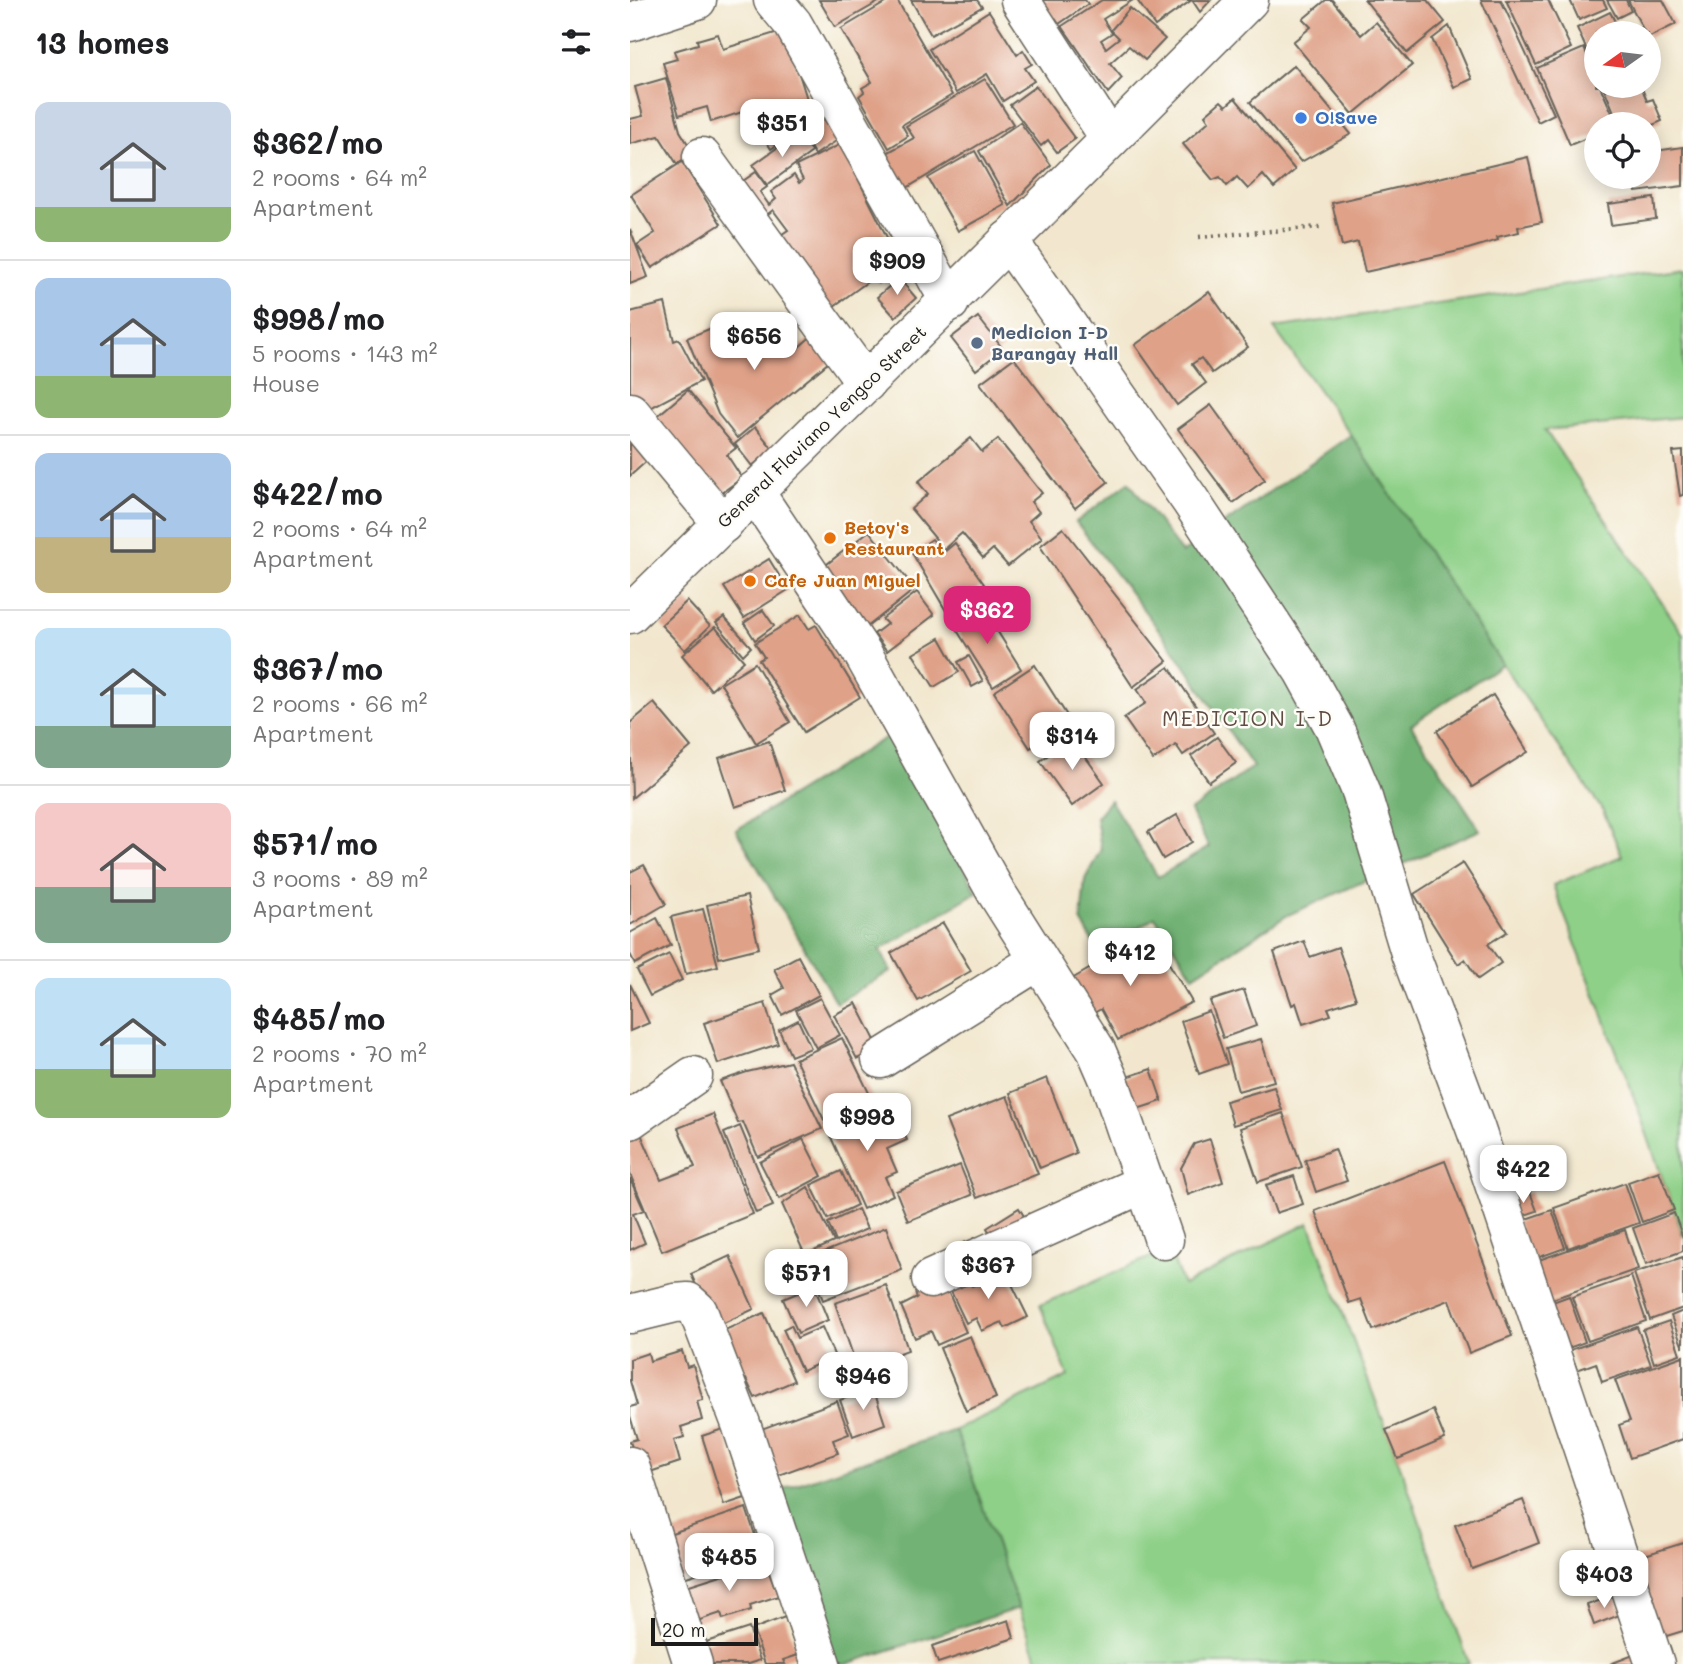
<!DOCTYPE html>
<html lang="en">
<head>
<meta charset="utf-8">
<style>
	:root { --surface:#fff; --page:#f6f6f6; --text:#202124; --muted:#757577; --line:#e0e0e0; --accent:#db2777 }
	body { margin:0; font-family:Mali,sans-serif; background:var(--page); color:var(--text); height:100vh; display:flex; flex-direction:column; font-size:26px; white-space:nowrap }
	* { box-sizing:border-box; margin:0 }
	p { font-size:23px; color:var(--muted) }
	.icon { flex:none; width:38px; height:38px; fill:none; stroke:currentColor; stroke-width:2; stroke-linecap:round; stroke-linejoin:round }
	.map { position:relative; flex:1; overflow:hidden }
	.details { display:flex; flex-direction:column; background:var(--surface); width:630px }
	.details>* { flex:none }
	.needle { width:46px; rotate:256deg }
	.controls { position:absolute; left:954px; top:21px; display:grid; gap:14px }
	.controls a { display:grid; place-items:center; width:77px; height:77px; border-radius:50%; background:var(--surface); box-shadow:0 4px 18px #0003; font-size:35px }
	.scale { position:absolute; left:21px; bottom:18px; width:107px; box-sizing:border-box; padding-left:7px; border:4px solid #1c1c1c; border-top:0; font-size:19px; line-height:24px; white-space:nowrap; color:#1c1c1c; -webkit-text-stroke:5px #fdfcf7; paint-order:stroke }
	.price { position:absolute; translate:-50% -60px; padding:0 16px; border-radius:14px; background:#fff; color:#222; font-size:23px; line-height:46px; filter:drop-shadow(0 2px 4px #0008) }
	.price::after { content:''; position:absolute; left:50%; top:42px; width:21px; height:16px; margin-left:-10px; background:inherit; clip-path:polygon(0 0,100% 0,50% 100%) }
	.price.current { background:var(--accent); color:#fff }
	ul { padding:0; list-style:none }
	li { display:flex; align-items:center; gap:21px; height:175px; padding:0 35px }
	li+li { border-top:2px solid var(--line) }
	li span { display:grid; place-items:center; flex:none; width:196px; height:140px; border-radius:14px; color:#555 }
	li>.icon { margin-inline-start:auto }
	span .icon { width:84px; height:84px; fill:#fffc; stroke-width:1 }
	li b { font-size:30px }
	h2 { display:flex; justify-content:space-between; align-items:center; height:84px; padding:0 35px; font-size:30px }
	main { display:flex; flex:1; min-height:0 }
	.map>svg:first-child { display:block }
	.green { fill:#8ed088; stroke:#557652; stroke-width:2 }
	.forest { fill:#72b274; stroke:#476748; stroke-width:2 }
	.building { fill:#dfa188 }
	.lines { fill:none; stroke-linecap:round; stroke-linejoin:round }
	.minor-casing { stroke:#67635a; stroke-width:41 }
	.major-casing { stroke:#67635a; stroke-width:41 }
	.path { stroke:#67635a; stroke-width:4.5; stroke-dasharray:2 5; stroke-linecap:butt }
	.minor { stroke:#fff; stroke-width:38 }
	.major { stroke:#fff; stroke-width:38 }
	.shop-dot { fill:#3f7fe0; stroke:#fdfcf7; stroke-width:2.5 }
	.service-dot { fill:#5c6f8a; stroke:#fdfcf7; stroke-width:2.5 }
	.food-dot { fill:#e8710a; stroke:#fdfcf7; stroke-width:2.5 }
	.labels { text-anchor:middle; stroke-width:5; stroke-linejoin:round; paint-order:stroke }
	.shop-label { font-size:18px; font-weight:bold; fill:#366cbe; stroke:#fdfcf7; text-anchor:start }
	.service-label { font-size:18px; font-weight:bold; fill:#4e5e75; stroke:#fdfcf7; text-anchor:start }
	.street-label { font-size:18px; fill:#1c1c1c; stroke:#fdfcf7 }
	.food-label { font-size:18px; font-weight:bold; fill:#c56008; stroke:#fdfcf7; text-anchor:start }
	.quarter-label { font-size:21px; letter-spacing:2px; fill:#604b42; stroke:#fdfcf7 }
</style>
</head>
<body>
<main>
<section class="details">
<h2>13 homes<svg class="icon" aria-label="filters" viewBox="0 0 24 24"><path d="M4 7h16M4 17h16"/><circle cx="9" cy="7" r="2"/><circle cx="15" cy="17" r="2"/></svg></h2>
<ul>
<li><span style="background:linear-gradient(#c9d6e8 75%,#8fb573 0)"><svg class="icon" aria-label="home" viewBox="0 0 24 24"><path d="M3 11l9-7 9 7M6 9v11h12V9"/></svg></span><div><b>$362/mo</b><p>2 rooms · 64 m²</p><p>Apartment</p></div></li>
<li><span style="background:linear-gradient(#a9c7e8 70%,#8fb573 0)"><svg class="icon" aria-label="home" viewBox="0 0 24 24"><path d="M3 11l9-7 9 7M6 9v11h12V9"/></svg></span><div><b>$998/mo</b><p>5 rooms · 143 m²</p><p>House</p></div></li>
<li><span style="background:linear-gradient(#a9c7e8 60%,#c2b280 0)"><svg class="icon" aria-label="home" viewBox="0 0 24 24"><path d="M3 11l9-7 9 7M6 9v11h12V9"/></svg></span><div><b>$422/mo</b><p>2 rooms · 64 m²</p><p>Apartment</p></div></li>
<li><span style="background:linear-gradient(#bfe0f5 70%,#7fa58c 0)"><svg class="icon" aria-label="home" viewBox="0 0 24 24"><path d="M3 11l9-7 9 7M6 9v11h12V9"/></svg></span><div><b>$367/mo</b><p>2 rooms · 66 m²</p><p>Apartment</p></div></li>
<li><span style="background:linear-gradient(#f6c9c9 60%,#7fa58c 0)"><svg class="icon" aria-label="home" viewBox="0 0 24 24"><path d="M3 11l9-7 9 7M6 9v11h12V9"/></svg></span><div><b>$571/mo</b><p>3 rooms · 89 m²</p><p>Apartment</p></div></li>
<li><span style="background:linear-gradient(#bfe0f5 65%,#8fb573 0)"><svg class="icon" aria-label="home" viewBox="0 0 24 24"><path d="M3 11l9-7 9 7M6 9v11h12V9"/></svg></span><div><b>$485/mo</b><p>2 rooms · 70 m²</p><p>Apartment</p></div></li>
</ul>
</section>
<div class="map">
<svg width="1053" height="1664" viewBox="0 0 1053 1664">
	<rect width="100%" height="100%" fill="#fdfcf7"/>
	<filter id="ink" filterUnits="userSpaceOnUse"><feTurbulence type="fractalNoise" baseFrequency=".0143" numOctaves="2"/><feDisplacementMap in="SourceGraphic" scale="14" xChannelSelector="R" yChannelSelector="G"/><feConvolveMatrix kernelMatrix="1 2 1 2 8 2 1 2 1" color-interpolation-filters="sRGB"/></filter>
	<filter id="wash" filterUnits="userSpaceOnUse"><feTurbulence type="fractalNoise" baseFrequency=".00686" numOctaves="4" result="noise"/><feDisplacementMap in="SourceGraphic" scale="28" xChannelSelector="R" yChannelSelector="G"/><feGaussianBlur stdDeviation="1.57" result="paint"/><feColorMatrix in="noise" values="0 0 0 0 0 0 0 0 0 0 0 0 0 0 0 0 0 1.4 0 .05"/><feComposite in="paint" operator="in"/></filter>
	<g filter="url(#wash)">
		<rect width="100%" height="100%" fill="#f2e7ce"/>
		<g class="green">
			<polygon points="1053,268 1053,417 915,430 1053,634 1053,1237 1002,1092 923,885 992,856 973,811 826,597 721,435 644,328"/>
			<polygon points="679,1223 774,1476 839,1664 409,1664 325,1430 438,1376 410,1305 539,1249 553,1285"/>
		</g>
		<g class="forest">
			<polygon points="721,435 872,664 781,725 850,830 658,915 563,976 525,917 468,952 451,920 455,879 471,849 466,817 480,800 528,877 579,847 560,811 623,767 542,647 446,522 499,482 552,553"/>
			<polygon points="260,735 347,892 250,950 261,971 206,1003 106,830"/>
			<polygon points="325,1430 389,1608 217,1664 203,1664 143,1492"/>
		</g>
		<g id="blocks">
			<g class="building">
				<polygon points="189,0 252,0 205,27"/>
				<polygon points="260,0 267,0 322,95 272,125 278,136 259,148 229,96 234,92 232,88 242,82 211,29"/>
				<polygon points="281,0 347,0 352,7 301,35"/>
				<polygon points="404,0 455,0 458,4 423,28"/>
				<polygon points="472,0 503,0 473,19 482,33 471,40 476,48 489,38 481,30 500,8 535,39 515,60 499,46 480,63 492,78 478,93 432,26"/>
				<polygon points="507,0 581,0 570,12 562,0 525,26"/>
				<polygon points="696,0 702,0 731,35 746,22 782,65 723,114 663,42 681,27 673,19"/>
				<polygon points="735,0 797,0 815,22 777,53"/>
				<polygon points="851,0 871,0 924,114 908,122"/>
				<polygon points="876,0 918,0 941,48 906,65"/>
				<polygon points="940,0 973,0 977,8 949,20"/>
				<polygon points="977,0 996,0 1001,11 987,18"/>
				<polygon points="998,0 1033,0 1046,24 1018,38 1018,33 1015,33"/>
				<polygon points="359,11 387,55 393,50 402,64 395,68 404,81 373,101 357,74 326,93 299,49"/>
				<polygon points="980,12 991,33 966,33 966,50 958,53 947,28"/>
				<polygon points="819,26 842,79 824,87 802,39"/>
				<polygon points="155,30 178,102 187,117 141,149 123,119 115,122 112,112 81,122 77,107 49,115 33,63 47,59 44,51 68,44 67,40 88,34 93,49"/>
				<polygon points="954,48 966,75 966,86 970,86 987,124 966,124 966,134 940,145 907,68"/>
				<polygon points="664,65 721,134 671,162 620,102"/>
				<polygon points="36,78 50,131 63,152 47,164 29,136 0,144 0,119 13,116 5,87"/>
				<polygon points="355,79 383,124 275,189 255,154 284,138 276,126"/>
				<polygon points="406,86 445,139 427,152 418,140 411,146 380,105"/>
				<polygon points="973,86 1011,86 1017,101 1023,99 1032,121 1018,127 1018,124 989,124"/>
				<polygon points="605,98 665,170 644,188 633,175 618,189 607,177 597,186 590,177 583,180 553,144 579,121 575,115 591,101 596,106"/>
				<polygon points="196,118 209,139 185,155 172,134"/>
				<polygon points="390,122 421,165 380,206 349,151"/>
				<polygon points="168,133 182,152 137,185 123,165"/>
				<polygon points="211,144 271,266 249,283 244,277 193,314 142,241 158,230 143,210 128,222 103,188 126,172 137,187 130,192 139,205 146,199 141,192 164,175 169,183 173,180 166,166"/>
				<polygon points="1053,147 1053,186 1006,192 1004,177 1018,177 1018,152"/>
				<polygon points="345,151 375,205 328,231 298,178"/>
				<polygon points="898,157 912,222 888,227 889,232 867,237 868,240 838,249 735,272 728,242 712,246 702,203"/>
				<polygon points="52,162 91,224 22,268 7,245 25,233 1,195"/>
				<polygon points="1024,198 1026,219 981,225 978,204"/>
				<polygon points="0,229 18,277 0,284"/>
				<polygon points="269,278 286,298 265,317 247,297"/>
				<polygon points="579,292 618,347 582,373 571,358 562,364 576,383 547,405 505,345"/>
				<polygon points="35,303 44,341 49,339 71,381 11,413 0,393 0,312"/>
				<polygon points="131,317 161,354 185,333 205,357 107,438 88,414 57,338 84,327 93,349"/>
				<polygon points="348,317 373,349 346,370 321,338"/>
				<polygon points="384,358 478,482 445,508 350,383"/>
				<polygon points="58,390 106,448 97,455 112,478 87,496 25,418"/>
				<polygon points="581,405 635,480 603,503 548,429"/>
				<polygon points="125,427 143,449 122,466 105,444"/>
				<polygon points="341,438 352,452 368,439 412,493 401,502 409,512 399,521 412,538 378,566 363,549 353,558 332,533 314,549 281,509 298,494 288,482"/>
				<polygon points="0,440 18,460 0,476"/>
				<polygon points="1053,451 1053,495 1050,496 1043,452"/>
				<polygon points="433,528 537,661 503,687 410,546"/>
				<polygon points="239,531 285,589 237,627 192,568"/>
				<polygon points="302,539 313,553 325,543 354,584 331,601 337,610 322,621 282,553"/>
				<polygon points="139,559 158,590 114,618 94,587"/>
				<polygon points="287,592 304,615 257,651 244,634 257,624 252,619"/>
				<polygon points="57,601 80,626 55,650 31,625"/>
				<polygon points="351,605 391,669 363,687 323,624"/>
				<polygon points="133,610 144,626 125,640 114,623"/>
				<polygon points="170,615 179,629 186,625 230,697 174,732 129,660 134,657 125,643"/>
				<polygon points="94,617 121,647 113,655 86,623"/>
				<polygon points="85,627 114,661 81,690 52,655"/>
				<polygon points="310,638 329,672 304,687 283,654"/>
				<polygon points="339,656 353,681 342,687 328,662"/>
				<polygon points="125,663 160,722 126,743 91,684"/>
				<polygon points="405,665 441,722 400,748 364,692"/>
				<polygon points="539,667 584,733 553,755 546,745 523,760 494,718 516,703 507,689"/>
				<polygon points="863,695 898,752 842,787 807,731"/>
				<polygon points="24,703 61,747 2,798 0,723"/>
				<polygon points="587,737 606,763 579,782 561,756"/>
				<polygon points="442,738 474,783 442,806 410,761"/>
				<polygon points="139,741 155,790 105,807 89,758"/>
				<polygon points="547,815 562,842 533,859 518,832"/>
				<polygon points="833,863 877,932 858,944 871,963 848,979 835,959 828,964 784,894"/>
				<polygon points="14,865 36,904 0,925 0,872"/>
				<polygon points="117,896 129,948 89,958 77,905"/>
				<polygon points="73,909 88,966 56,974 41,917"/>
				<polygon points="27,918 41,945 5,964 0,954 0,933"/>
				<polygon points="313,923 341,971 288,1001 261,953"/>
				<polygon points="521,933 562,1002 488,1040 471,1009 455,1018 435,983"/>
				<polygon points="674,941 680,957 708,947 726,999 698,1008 701,1015 673,1024 666,1003 662,1005 644,952"/>
				<polygon points="39,954 52,980 20,996 7,970"/>
				<polygon points="168,956 189,995 152,1015 142,995 154,988 144,969"/>
				<polygon points="0,984 19,1023 0,1031"/>
				<polygon points="614,990 626,1026 593,1038 580,1001"/>
				<polygon points="190,998 210,1035 186,1048 166,1010"/>
				<polygon points="135,1003 148,1044 88,1064 74,1023"/>
				<polygon points="226,1003 249,1048 227,1059 204,1015"/>
				<polygon points="579,1011 597,1064 569,1074 551,1021"/>
				<polygon points="168,1020 181,1048 161,1056 149,1030"/>
				<polygon points="212,1038 244,1103 226,1112 223,1106 194,1120 165,1059"/>
				<polygon points="631,1039 644,1081 608,1091 596,1049"/>
				<polygon points="160,1062 192,1129 128,1157 113,1122 108,1123 90,1081 117,1072"/>
				<polygon points="521,1069 532,1101 498,1112 488,1080"/>
				<polygon points="417,1078 446,1153 410,1168 380,1093"/>
				<polygon points="644,1087 652,1110 603,1125 596,1101"/>
				<polygon points="377,1096 408,1174 347,1198 316,1120"/>
				<polygon points="246,1106 256,1128 269,1122 277,1140 257,1149 267,1172 255,1177 263,1195 233,1209 195,1124 222,1111 224,1117"/>
				<polygon points="653,1113 672,1167 628,1182 610,1128"/>
				<polygon points="83,1114 123,1214 32,1251 0,1174 0,1130 8,1127 31,1180 65,1167 48,1128"/>
				<polygon points="110,1126 143,1206 126,1213 94,1133"/>
				<polygon points="173,1139 192,1176 149,1199 130,1162"/>
				<polygon points="580,1139 593,1182 558,1195 551,1168 564,1144"/>
				<polygon points="705,1149 717,1181 686,1192 675,1160"/>
				<polygon points="815,1161 882,1336 839,1353 819,1300 743,1330 731,1299 719,1303 685,1211"/>
				<polygon points="330,1165 342,1195 278,1221 266,1191"/>
				<polygon points="211,1171 227,1205 198,1219 181,1185"/>
				<polygon points="1029,1171 1044,1210 1012,1222 998,1182"/>
				<polygon points="664,1176 673,1204 646,1213 636,1185"/>
				<polygon points="0,1179 14,1210 3,1214 15,1243 0,1250"/>
				<polygon points="995,1183 1009,1223 938,1248 924,1208"/>
				<polygon points="178,1187 204,1242 175,1255 152,1204"/>
				<polygon points="900,1192 907,1211 886,1218 879,1200"/>
				<polygon points="389,1208 397,1221 365,1241 357,1228"/>
				<polygon points="228,1209 237,1229 206,1242 198,1223"/>
				<polygon points="922,1210 935,1248 901,1260 887,1222"/>
				<polygon points="1044,1213 1053,1238 1053,1251 1016,1264 1003,1228"/>
				<polygon points="256,1227 272,1270 193,1300 177,1259"/>
				<polygon points="995,1230 1008,1269 914,1302 900,1263"/>
				<polygon points="100,1256 124,1309 85,1327 61,1274"/>
				<polygon points="1053,1257 1053,1308 1020,1320 1004,1273"/>
				<polygon points="375,1270 398,1317 375,1328 372,1322 352,1331 346,1318 336,1323 317,1283 336,1274 342,1286"/>
				<polygon points="1001,1276 1016,1321 958,1341 942,1297"/>
				<polygon points="313,1280 336,1332 307,1345 301,1331 285,1338 271,1306 287,1298 285,1292"/>
				<polygon points="256,1285 278,1350 250,1360 252,1365 229,1373 205,1303"/>
				<polygon points="184,1286 198,1320 168,1333 153,1299"/>
				<polygon points="939,1296 955,1342 933,1350 917,1304"/>
				<polygon points="1053,1311 1053,1348 1041,1316"/>
				<polygon points="134,1313 164,1381 125,1398 116,1379 105,1384 83,1335"/>
				<polygon points="1039,1321 1050,1354 1024,1363 1013,1330"/>
				<polygon points="161,1325 167,1338 192,1327 205,1357 172,1371 153,1329"/>
				<polygon points="1007,1327 1021,1365 972,1382 966,1363 947,1370 940,1350"/>
				<polygon points="340,1336 366,1398 336,1411 310,1348"/>
				<polygon points="52,1351 57,1367 63,1365 73,1400 67,1401 72,1420 51,1427 54,1437 44,1440 50,1462 11,1475 0,1441 7,1439 0,1416 0,1407 7,1405 0,1381 0,1359 18,1353 20,1361"/>
				<polygon points="1053,1356 1053,1439 1000,1458 989,1425 1000,1421 985,1380"/>
				<polygon points="243,1388 255,1424 223,1436 210,1400"/>
				<polygon points="207,1401 219,1434 203,1440 208,1453 135,1480 118,1434"/>
				<polygon points="803,1410 815,1439 768,1459 756,1430"/>
				<polygon points="93,1429 115,1498 94,1505 72,1436"/>
				<polygon points="893,1500 909,1543 842,1569 825,1525"/>
				<polygon points="116,1508 131,1553 47,1580 33,1536"/>
				<polygon points="1053,1543 1053,1631 1030,1638 1005,1558"/>
				<polygon points="135,1561 148,1596 120,1605 121,1610 93,1619 91,1613 61,1623 50,1588"/>
				<polygon points="985,1595 992,1614 964,1625 957,1605"/>
				<polygon points="155,1617 168,1655 153,1660 155,1664 135,1664 123,1629"/>
				<polygon points="379,1620 384,1638 308,1663 302,1646"/>
				<polygon points="119,1628 130,1660 118,1664 73,1664 67,1645"/>
				<polygon points="1006,1654 1010,1664 980,1664"/>
			</g>
		</g>
	</g>
	<g filter="url(#ink)">
		<use href="#blocks" fill-opacity="0" stroke="#67635a" stroke-width="2"/>
		<g class="lines">
			<defs>
				<g id="minor">
					<polyline points="143,0 163,24 320,302"/>
					<polyline points="390,0 480,139"/>
					<polyline points="0,22 67,0"/>
					<polyline points="72,157 236,383"/>
					<polyline points="378,240 560,500 673,671 704,727 731,791 780,953 846,1130 1025,1664"/>
					<polyline points="0,412 93,524"/>
					<polyline points="124,491 233,654 366,892 466,1050 479,1080 534,1240"/>
					<polyline points="251,1059 408,961"/>
					<polyline points="0,1120 63,1076"/>
					<polyline points="301,1279 515,1183"/>
					<polyline points="0,1314 45,1303 58,1302 68,1311 111,1424 191,1664"/>
					<polyline points="0,1466 63,1664"/>
				</g>
				<path id="major" d="M0,614c208,-203 414,-408 619,-614"/>
			</defs>
			<use href="#minor" class="minor-casing"/>
			<use href="#major" class="major-casing"/>
			<polyline class="path" points="569,237 690,227"/>
			<use href="#minor" class="minor"/>
			<use href="#major" class="major"/>
		</g>
	</g>
	<circle class="shop-dot" cx="671" cy="118" r="7"/>
	<circle class="service-dot" cx="347" cy="343" r="7"/>
	<g class="food-dot">
		<circle cx="200" cy="538" r="7"/>
		<circle cx="120" cy="581" r="7"/>
	</g>
	<g class="labels">
		<g class="shop-label">
			<text x="685" y="124">O!Save</text>
		</g>
		<g class="service-label">
			<text x="361" y="339">Medicion I-D<tspan x="361" dy="21">Barangay Hall</tspan></text>
		</g>
		<g class="street-label">
			<text transform="translate(192 427) rotate(-44)" y="6">General Flaviano Yengco Street</text>
		</g>
		<g class="food-label">
			<text x="214" y="534">Betoy's<tspan x="214" dy="21">Restaurant</tspan></text>
			<text x="134" y="587">Cafe Juan Miguel</text>
		</g>
		<g class="quarter-label">
			<text x="618" y="726">MEDICION I-D</text>
		</g>
	</g>
</svg>
<div class="controls">
<a><svg class="needle" viewBox="-14 -14 28 28"><path d="M0-13l5 13h-10z" fill="#e53935"/><path d="M0 13l5-13h-10z" fill="#757577"/></svg></a>
<a><svg class="icon" aria-label="locate" viewBox="0 0 24 24"><circle cx="12" cy="12" r="6"/><path d="M12 2v4M12 18v4M2 12h4M18 12h4"/></svg></a>
</div>
<div class="scale">20 m</div>
<b class="price" style="left:152px;top:159px">$351</b>
<b class="price" style="left:267px;top:297px">$909</b>
<b class="price" style="left:124px;top:372px">$656</b>
<b class="price current" style="left:357px;top:646px">$362</b>
<b class="price" style="left:442px;top:772px">$314</b>
<b class="price" style="left:500px;top:988px">$412</b>
<b class="price" style="left:237px;top:1153px">$998</b>
<b class="price" style="left:893px;top:1205px">$422</b>
<b class="price" style="left:358px;top:1301px">$367</b>
<b class="price" style="left:176px;top:1309px">$571</b>
<b class="price" style="left:233px;top:1412px">$946</b>
<b class="price" style="left:99px;top:1593px">$485</b>
<b class="price" style="left:974px;top:1610px">$403</b>
</div>
</main>
</body>
</html>
